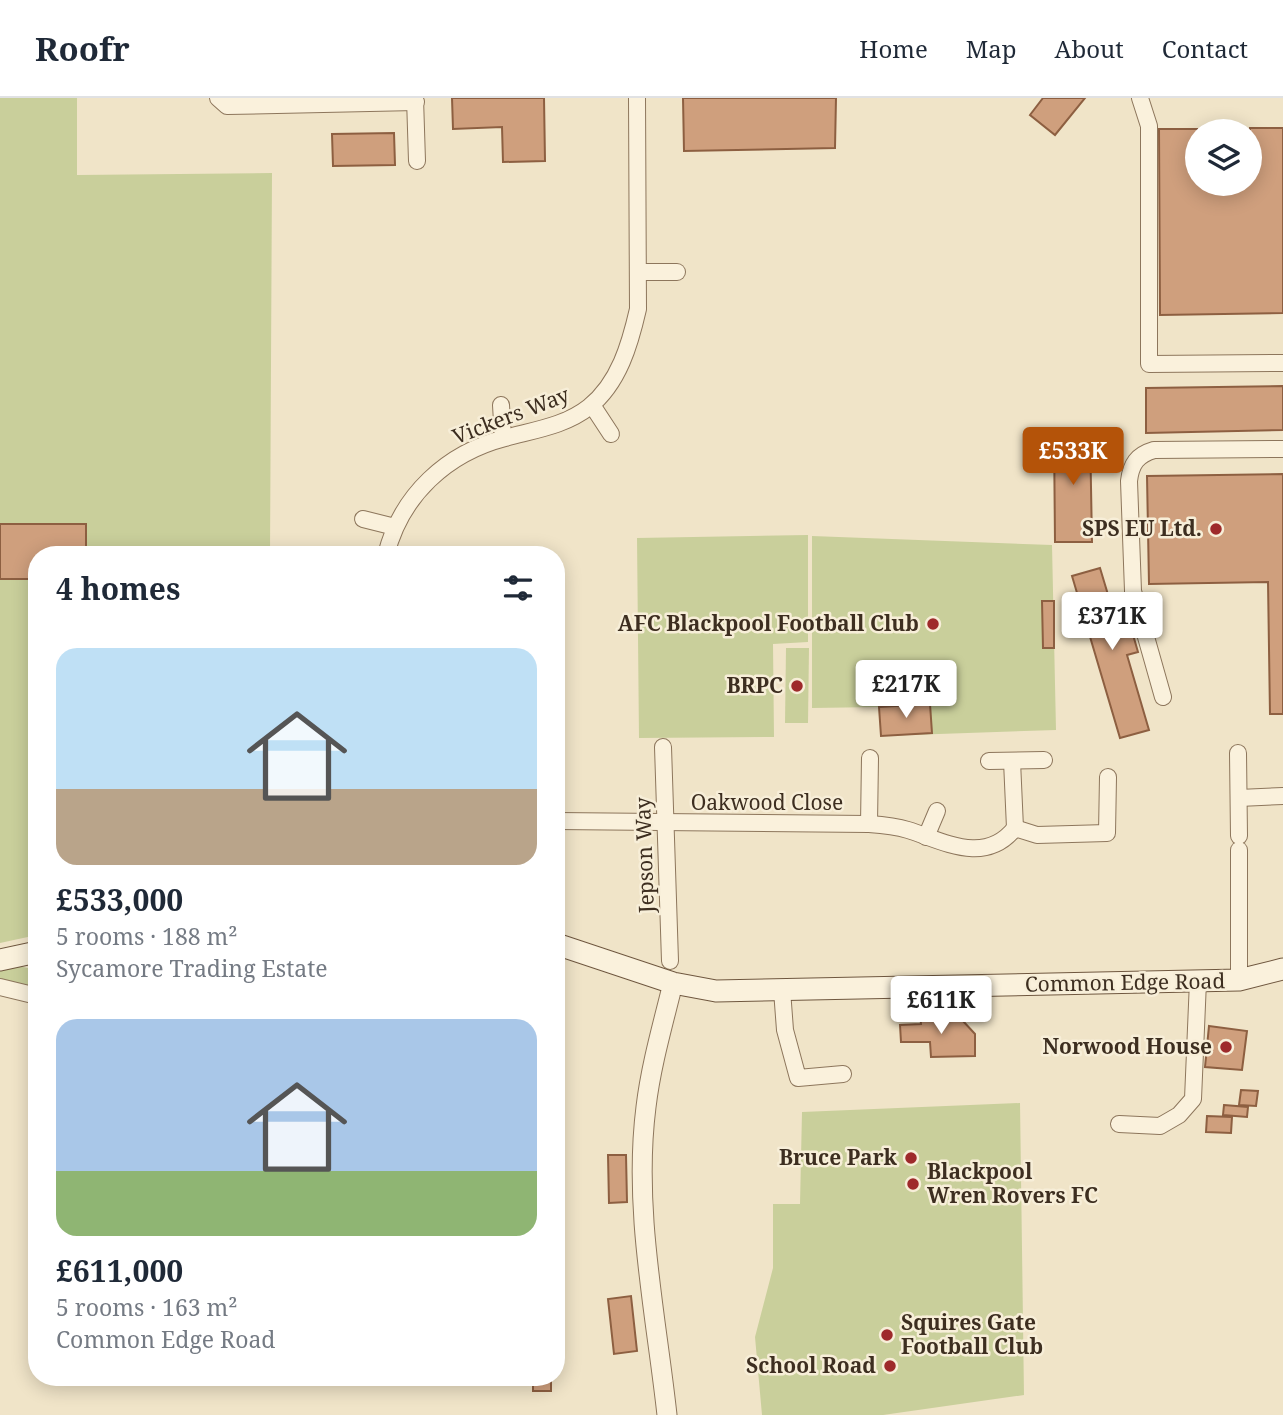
<!DOCTYPE html>
<html lang="en">
<head>
<meta charset="utf-8">
<style>
	:root { --surface:#fff; --page:#f2f2f3; --text:#1f2937; --muted:#747a83; --line:#e0e1e3; --accent:#b45309 }
	body { margin:0; font-family:"Noto Serif",serif; background:var(--page); color:var(--text); height:100vh; display:flex; flex-direction:column; font-size:26px; white-space:nowrap }
	* { box-sizing:border-box; margin:0 }
	p { font-size:23px; color:var(--muted) }
	.icon { flex:none; width:38px; height:38px; fill:none; stroke:currentColor; stroke-width:2; stroke-linecap:round; stroke-linejoin:round }
	.map { position:relative; flex:1; overflow:hidden }
	.side { position:absolute; left:28px; top:448px; width:537px; height:840px; display:flex; flex-direction:column; background:var(--surface); border-radius:28px; box-shadow:0 4px 18px #0003 }
	.side>* { flex:none }
	.fabs { position:absolute; left:1185px; top:21px; display:grid; gap:14px }
	.fabs a { display:grid; place-items:center; width:77px; height:77px; border-radius:50%; background:var(--surface); box-shadow:0 4px 18px #0003; font-size:35px }
	.price { position:absolute; translate:-50% -60px; padding:0 16px; border-radius:7px; background:#fff; color:#222; font-size:23px; line-height:46px; filter:drop-shadow(0 2px 4px #0008) }
	.price::after { content:''; position:absolute; left:50%; top:42px; width:21px; height:16px; margin-left:-10px; background:inherit; clip-path:polygon(0 0,100% 0,50% 100%) }
	.price.current { background:var(--accent); color:#fff }
	ul { padding:0; list-style:none }
	li { display:grid; align-content:center; gap:14px; height:371px; padding:0 28px }
	li span { display:grid; place-items:center; height:217px; border-radius:21px; color:#555 }
	li>.icon { margin-inline-start:auto }
	span .icon { width:126px; height:126px; fill:#fffc; stroke-width:1 }
	li b { font-size:30px }
	h2 { display:flex; justify-content:space-between; align-items:center; height:84px; padding:0 28px; font-size:30px }
	header { display:flex; align-items:center; gap:42px; box-sizing:border-box; height:98px; padding:0 35px; background:var(--surface); border-bottom:2px solid var(--line) }
	header strong { font-size:33px }
	nav { display:flex; gap:38px; margin-inline-start:auto; font-size:24px }
	.map>svg:first-child { display:block }
	.green { fill:#c9cf9b }
	.building { fill:#cf9f7d; stroke:#8d5f41; stroke-width:2 }
	.lines { fill:none; stroke-linecap:round; stroke-linejoin:round }
	.minor-casing { stroke:#8d765c; stroke-width:18 }
	.tertiary-casing { stroke:#8d765c; stroke-width:21 }
	.secondary-casing { stroke:#6f573f; stroke-width:23 }
	.minor { stroke:#faf1dc; stroke-width:16 }
	.tertiary { stroke:#faf1dc; stroke-width:19 }
	.secondary { stroke:#faf1dc; stroke-width:21 }
	.poi-dot { fill:#9e2a2b; stroke:#f7eed8; stroke-width:2.5 }
	.labels { text-anchor:middle; stroke-width:5; stroke-linejoin:round; paint-order:stroke }
	.street-label { font-size:21px; fill:#3d2e20; stroke:#f7eed8 }
	.poi-label { font-size:21px; font-weight:bold; fill:#3d2e20; stroke:#f7eed8; text-anchor:end }
</style>
</head>
<body>
<header>
<strong>Roofr</strong>
<nav><a>Home</a><a>Map</a><a>About</a><a>Contact</a></nav>
</header>
<div class="map">
<svg width="1283" height="1317" viewBox="0 0 1283 1317">
	<rect width="100%" height="100%" fill="#f0e4c8"/>
	<g class="green">
		<polygon points="0,0 77,0 77,77 272,75 270,457 37,457 37,837 0,845"/>
		<polygon points="808,437 808,544 773,546 774,639 639,640 637,440"/>
		<polygon points="812,438 1052,447 1056,632 881,638 879,609 812,610"/>
		<polygon points="786,550 809,550 808,625 785,625"/>
		<polygon points="0,864 37,872 37,898 0,889"/>
		<polygon points="1020,1005 1024,1297 883,1317 762,1317 755,1239 773,1170 773,1106 800,1106 802,1014"/>
	</g>
	<g class="building">
		<polygon points="452,0 544,0 545,63 503,64 502,29 453,31"/>
		<polygon points="683,0 836,0 835,50 684,53"/>
		<polygon points="1043,0 1085,0 1055,37 1030,17"/>
		<polygon points="1250,30 1283,30 1283,215 1160,217 1159,31 1197,31 1197,86 1250,86"/>
		<polygon points="394,35 395,67 333,68 332,36"/>
		<polygon points="1283,288 1283,332 1146,335 1146,290"/>
		<polygon points="1090,334 1092,444 1055,444 1054,335"/>
		<polygon points="1283,376 1283,616 1270,616 1268,484 1149,486 1147,378"/>
		<polygon points="0,426 86,426 86,457 37,457 37,481 0,481"/>
		<polygon points="1100,470 1115,520 1127,516 1138,554 1127,557 1149,632 1120,640 1072,478"/>
		<polygon points="1042,503 1054,503 1054,550 1043,550"/>
		<polygon points="930,606 932,635 881,638 879,609"/>
		<polygon points="940,916 940,921 963,923 975,936 975,958 931,959 930,944 901,944 900,927 921,926 920,917"/>
		<polygon points="1209,928 1247,933 1242,972 1205,969"/>
		<polygon points="1241,992 1258,993 1256,1008 1239,1007"/>
		<polygon points="1224,1007 1248,1009 1247,1019 1223,1017"/>
		<polygon points="1207,1018 1232,1019 1231,1035 1206,1034"/>
		<polygon points="608,1057 626,1057 627,1104 609,1105"/>
		<polygon points="631,1198 637,1253 614,1256 608,1201"/>
		<rect x="533" y="1279" width="18" height="14"/>
	</g>
	<g class="lines">
		<defs>
			<g id="minor">
				<polyline points="218,0 227,8 416,4"/>
				<polyline points="415,0 417,63"/>
				<polyline points="1140,0 1149,28 1149,266 1283,265"/>
				<polyline points="639,174 677,174"/>
				<polyline points="501,307 503,340"/>
				<polyline points="592,307 611,336"/>
				<polyline points="363,421 395,429"/>
				<path d="M386,457c15,-60 61,-102 119,-117 29,-8 60,-12 84,-31 30,-24 41,-63 49,-98l-1,-211"/>
				<path d="M1163,599l-30,-106 -4,-110c2,-17 8,-26 25,-31l129,-1"/>
				<polyline points="663,649 670,863"/>
				<polyline points="1238,655 1239,738"/>
				<polyline points="989,663 1044,662"/>
				<polyline points="1012,663 1015,730"/>
				<polyline points="1239,700 1283,698"/>
				<path d="M556,723l313,3c14,1 26,2 39,6 35,11 77,36 107,-2l22,7 70,-2 1,-56"/>
				<polyline points="869,726 870,660"/>
				<polyline points="926,739 937,713"/>
				<polyline points="1239,882 1239,752"/>
				<polyline points="0,889 37,898"/>
				<polyline points="782,892 785,932 798,980 843,976"/>
				<polyline points="1119,1026 1160,1028 1179,1017 1193,1001 1198,883"/>
			</g>
			<path id="tertiary" d="M667,1317c-11,-101 -34,-206 -21,-308 5,-42 17,-83 27,-124"/>
			<g id="secondary">
				<polyline points="556,846 673,885 716,893 1239,882 1283,871"/>
				<polyline points="0,862 37,854"/>
			</g>
		</defs>
		<use href="#minor" class="minor-casing"/>
		<use href="#tertiary" class="tertiary-casing"/>
		<use href="#secondary" class="secondary-casing"/>
		<use href="#minor" class="minor"/>
		<use href="#tertiary" class="tertiary"/>
		<use href="#secondary" class="secondary"/>
	</g>
	<g class="poi-dot">
		<circle cx="1216" cy="431" r="7"/>
		<circle cx="933" cy="526" r="7"/>
		<circle cx="797" cy="588" r="7"/>
		<circle cx="1226" cy="949" r="7"/>
		<circle cx="911" cy="1060" r="7"/>
		<circle cx="913" cy="1086" r="7"/>
		<circle cx="887" cy="1237" r="7"/>
		<circle cx="890" cy="1268" r="7"/>
	</g>
	<g class="labels">
		<g class="street-label">
			<text transform="translate(511 318) rotate(-21)" y="7">Vickers Way</text>
			<text x="767" y="712">Oakwood Close</text>
			<text transform="translate(645 757) rotate(-92)" y="7">Jepson Way</text>
			<text transform="translate(1125 885) rotate(-1)" y="7">Common Edge Road</text>
		</g>
		<g class="poi-label">
			<text x="1202" y="438">SPS EU Ltd.</text>
			<text x="919" y="533">AFC Blackpool Football Club</text>
			<text x="783" y="595">BRPC</text>
			<text x="1212" y="956">Norwood House</text>
			<text x="897" y="1067">Bruce Park</text>
			<text x="927" y="1081" text-anchor="start">Blackpool<tspan x="927" dy="24">Wren Rovers FC</tspan></text>
			<text x="901" y="1232" text-anchor="start">Squires Gate<tspan x="901" dy="24">Football Club</tspan></text>
			<text x="876" y="1275">School Road</text>
		</g>
	</g>
</svg>
<div class="fabs">
<a><svg class="icon" aria-label="layers" viewBox="0 0 24 24"><path d="M12 4l9 5-9 5-9-5zM3 14l9 5 9-5"/></svg></a>
</div>
<b class="price current" style="left:1073px;top:389px">£533K</b>
<b class="price" style="left:1112px;top:554px">£371K</b>
<b class="price" style="left:906px;top:622px">£217K</b>
<b class="price" style="left:941px;top:938px">£611K</b>
<section class="side">
<h2>4 homes<svg class="icon" aria-label="filters" viewBox="0 0 24 24"><path d="M4 7h16M4 17h16"/><circle cx="9" cy="7" r="2"/><circle cx="15" cy="17" r="2"/></svg></h2>
<ul>
<li><span style="background:linear-gradient(#bfe0f5 65%,#b9a48a 0)"><svg class="icon" aria-label="home" viewBox="0 0 24 24"><path d="M3 11l9-7 9 7M6 9v11h12V9"/></svg></span><div><b>£533,000</b><p>5 rooms · 188 m²</p><p>Sycamore Trading Estate</p></div></li>
<li><span style="background:linear-gradient(#a9c7e8 70%,#8fb573 0)"><svg class="icon" aria-label="home" viewBox="0 0 24 24"><path d="M3 11l9-7 9 7M6 9v11h12V9"/></svg></span><div><b>£611,000</b><p>5 rooms · 163 m²</p><p>Common Edge Road</p></div></li>
</ul>
</section>
</div>
</body>
</html>
